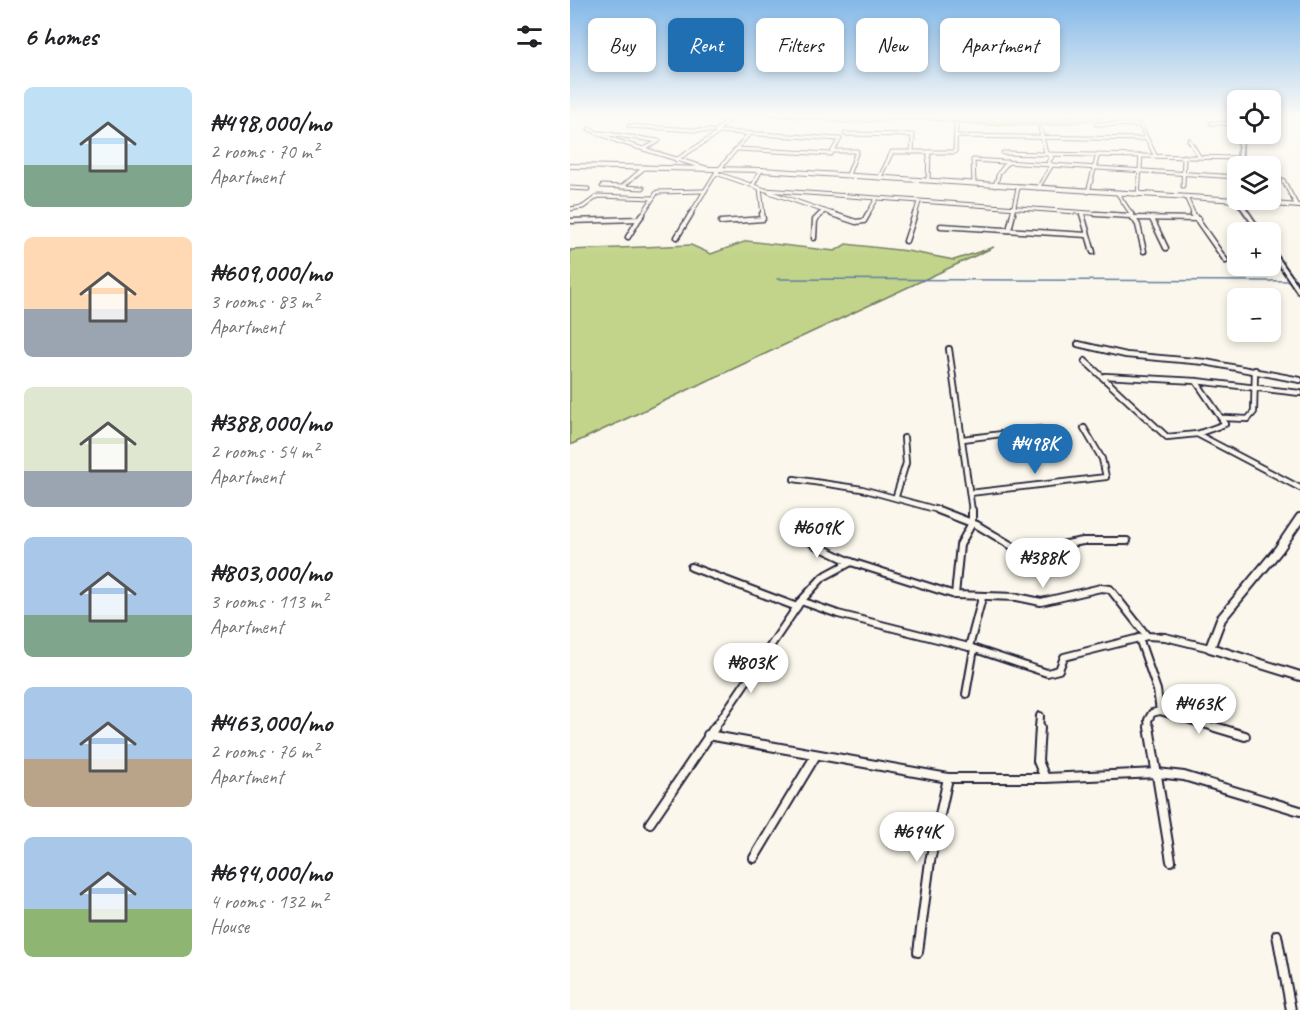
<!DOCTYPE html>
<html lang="en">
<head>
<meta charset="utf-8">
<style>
	:root { --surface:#fff; --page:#f6f6f6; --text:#202124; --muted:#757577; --accent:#1f6fb2 }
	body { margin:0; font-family:Caveat,sans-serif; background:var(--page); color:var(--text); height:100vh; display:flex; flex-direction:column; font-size:22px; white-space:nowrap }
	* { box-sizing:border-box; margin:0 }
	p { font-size:20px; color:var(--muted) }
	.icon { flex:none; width:33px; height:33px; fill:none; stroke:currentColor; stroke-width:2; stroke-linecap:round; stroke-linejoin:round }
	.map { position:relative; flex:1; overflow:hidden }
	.drawer { display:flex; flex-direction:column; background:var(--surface); width:570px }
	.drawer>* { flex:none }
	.hud { position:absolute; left:18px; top:18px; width:570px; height:54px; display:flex; gap:12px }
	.fabs { position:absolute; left:657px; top:90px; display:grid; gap:12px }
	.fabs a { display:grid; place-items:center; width:54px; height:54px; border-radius:9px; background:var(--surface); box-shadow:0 3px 9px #0003; font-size:30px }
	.price { position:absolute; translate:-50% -51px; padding:0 14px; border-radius:21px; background:#fff; color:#222; font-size:20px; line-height:39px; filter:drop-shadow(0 2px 3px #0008) }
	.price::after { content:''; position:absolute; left:50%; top:36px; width:18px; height:14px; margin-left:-9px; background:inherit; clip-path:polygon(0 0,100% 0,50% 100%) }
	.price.active { background:var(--accent); color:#fff }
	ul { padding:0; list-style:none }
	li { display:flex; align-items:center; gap:18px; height:150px; padding:0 24px }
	li span { display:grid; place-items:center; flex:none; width:168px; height:120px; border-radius:9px; color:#555 }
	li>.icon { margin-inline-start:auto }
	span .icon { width:72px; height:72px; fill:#fffc; stroke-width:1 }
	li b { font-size:26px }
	h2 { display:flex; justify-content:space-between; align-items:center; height:72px; padding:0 24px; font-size:26px }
	.tag { padding:0 21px; border-radius:9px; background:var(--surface); box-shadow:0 3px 9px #0003; font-size:21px; line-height:54px }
	.tag.active { background:var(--accent); color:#fff }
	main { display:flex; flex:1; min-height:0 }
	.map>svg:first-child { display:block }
	.green { fill:#c1d489; stroke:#727b62; stroke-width:1.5 }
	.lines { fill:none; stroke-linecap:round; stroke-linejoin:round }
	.stream { stroke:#627fa3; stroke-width:1.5 }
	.minor-far4-casing { stroke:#22223b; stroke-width:5 }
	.minor-far3-casing { stroke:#22223b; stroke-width:7 }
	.minor-far2-casing { stroke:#22223b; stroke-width:8 }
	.minor-far1-casing { stroke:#22223b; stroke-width:10 }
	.minor-casing { stroke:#22223b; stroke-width:12 }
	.tertiary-far1-casing { stroke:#22223b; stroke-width:6 }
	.tertiary-casing { stroke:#22223b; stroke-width:12 }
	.secondary-casing { stroke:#22223b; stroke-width:4 }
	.minor-far4 { stroke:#fbf7ec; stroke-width:3 }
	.minor-far3 { stroke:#fbf7ec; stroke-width:4 }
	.minor-far2 { stroke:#fbf7ec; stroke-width:4.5 }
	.minor-far1 { stroke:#fbf7ec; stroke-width:6 }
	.minor { stroke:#fbf7ec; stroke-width:8 }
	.tertiary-far1 { stroke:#fbf7ec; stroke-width:4 }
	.tertiary { stroke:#fbf7ec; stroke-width:8 }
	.secondary { fill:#fbf7ec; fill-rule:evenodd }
</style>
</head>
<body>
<main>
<section class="drawer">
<h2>6 homes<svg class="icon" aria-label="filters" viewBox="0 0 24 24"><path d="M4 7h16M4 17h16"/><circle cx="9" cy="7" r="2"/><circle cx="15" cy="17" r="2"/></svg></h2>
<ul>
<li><span style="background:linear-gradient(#bfe0f5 65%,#7fa58c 0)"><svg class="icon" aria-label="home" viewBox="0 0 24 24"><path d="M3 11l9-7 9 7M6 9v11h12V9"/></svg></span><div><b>₦498,000/mo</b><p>2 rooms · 70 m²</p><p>Apartment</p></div></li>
<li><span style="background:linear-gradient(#ffd9b3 60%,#9aa5b1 0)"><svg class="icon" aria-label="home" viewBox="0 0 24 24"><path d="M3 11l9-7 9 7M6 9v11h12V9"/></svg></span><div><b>₦609,000/mo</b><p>3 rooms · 83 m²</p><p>Apartment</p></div></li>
<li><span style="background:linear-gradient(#dfe7d0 70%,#9aa5b1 0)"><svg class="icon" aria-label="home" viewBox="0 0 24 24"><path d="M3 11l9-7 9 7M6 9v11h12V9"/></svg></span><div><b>₦388,000/mo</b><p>2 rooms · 54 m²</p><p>Apartment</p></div></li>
<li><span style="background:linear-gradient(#a9c7e8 65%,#7fa58c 0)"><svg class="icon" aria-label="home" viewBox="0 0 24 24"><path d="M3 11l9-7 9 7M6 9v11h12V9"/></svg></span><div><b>₦803,000/mo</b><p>3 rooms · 113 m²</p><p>Apartment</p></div></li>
<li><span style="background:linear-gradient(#a9c7e8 60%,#b9a48a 0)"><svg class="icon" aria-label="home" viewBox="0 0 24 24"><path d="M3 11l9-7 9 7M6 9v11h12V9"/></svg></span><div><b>₦463,000/mo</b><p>2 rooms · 76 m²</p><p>Apartment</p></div></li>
<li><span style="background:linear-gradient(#a9c7e8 60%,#8fb573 0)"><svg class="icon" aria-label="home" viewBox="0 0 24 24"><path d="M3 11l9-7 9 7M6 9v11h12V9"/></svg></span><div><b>₦694,000/mo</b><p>4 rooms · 132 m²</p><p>House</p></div></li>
</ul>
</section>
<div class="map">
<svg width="730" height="1010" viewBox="0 0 730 1010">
	<rect width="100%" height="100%" fill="#fbf7ec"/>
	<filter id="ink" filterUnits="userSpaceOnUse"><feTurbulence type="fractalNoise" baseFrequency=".0167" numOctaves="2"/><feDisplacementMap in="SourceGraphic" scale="12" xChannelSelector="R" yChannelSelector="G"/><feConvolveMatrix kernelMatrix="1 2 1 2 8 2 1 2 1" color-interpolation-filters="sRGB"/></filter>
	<g filter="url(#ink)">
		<g class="green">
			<polygon points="198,115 553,115 487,125 416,125 350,119 276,123"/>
			<polygon points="177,241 265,251 276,244 337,251 384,260 424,247 0,445 0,250 121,245 141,254"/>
		</g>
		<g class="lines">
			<polyline class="stream" points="207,279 730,281"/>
			<defs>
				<g id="minor-far4">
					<polyline points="641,123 668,124"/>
					<polyline points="526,124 570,125 585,155"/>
					<polyline points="59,126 270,139 261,154 167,149"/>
					<polyline points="19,129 47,141 136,168"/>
					<polyline points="146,131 159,120"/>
					<polyline points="31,133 89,141 74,149"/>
					<polyline points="275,134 343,135 342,152"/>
					<polyline points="178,135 146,173 195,190 548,215"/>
					<polyline points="386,136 577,139"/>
					<polyline points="619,140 629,156"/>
					<polyline points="265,151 287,151 278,175"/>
					<polyline points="433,153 669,158"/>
					<polyline points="106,160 150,132"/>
					<polyline points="310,177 322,152 385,152 386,123"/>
					<polyline points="358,180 359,152"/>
					<polyline points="713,180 727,206"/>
					<polyline points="404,184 403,160 667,177"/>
					<polyline points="183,185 191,170"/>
					<polyline points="32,186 73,188"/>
					<polyline points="425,186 429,173 438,162"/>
					<polyline points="613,186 614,156"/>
					<polyline points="52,187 75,167"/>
					<polyline points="0,188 18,189"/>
					<polyline points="190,188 193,215"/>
					<polyline points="468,188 482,165 478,162 482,157 476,153 470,129"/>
					<polyline points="199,192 266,215"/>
					<polyline points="518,192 528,154"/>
					<polyline points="548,194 562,215"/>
					<polyline points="568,195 571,155"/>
					<polyline points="616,197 624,215"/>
					<polyline points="0,209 13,207 28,196 83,198"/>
					<polyline points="72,215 87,192 135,191"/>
					<polyline points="120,215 146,173"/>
					<polyline points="250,215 254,211"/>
					<polyline points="297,215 306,200"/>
					<polyline points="345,215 349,202"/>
					<polyline points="442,215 448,188"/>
				</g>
				<g id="minor-far3">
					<polyline points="262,214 286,222 294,221 298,214"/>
					<polyline points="512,214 523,252"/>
					<polyline points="526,214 560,216"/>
					<polyline points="561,214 568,225 574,251"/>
					<polyline points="623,214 656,261"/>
					<polyline points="563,218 629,219"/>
					<polyline points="582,219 596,248"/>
					<polyline points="0,221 69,219 73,214"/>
					<polyline points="151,222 193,219 192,214"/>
					<polyline points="371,226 517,235"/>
					<polyline points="439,230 443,214"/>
					<polyline points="58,237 69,219"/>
					<polyline points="107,237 121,214"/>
					<polyline points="244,238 245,220 251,214"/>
					<polyline points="336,241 345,214"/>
				</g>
				<g id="minor-far2">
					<polyline points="508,344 556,355 635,362 730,380"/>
					<polyline points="379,349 402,511"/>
					<polyline points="515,361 597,437 627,434 655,424 626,381"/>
					<polyline points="535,376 626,381 730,393"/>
					<polyline points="653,418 678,419 684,412 685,370"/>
					<polyline points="627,434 730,488"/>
					<polyline points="393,439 470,429"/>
					<polyline points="224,479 292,489 372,511"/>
					<polyline points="400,493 536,477 532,459 514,428"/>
					<polyline points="326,496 336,463 334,438"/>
				</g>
				<g id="minor-far1">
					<polyline points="368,510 407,525 452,552 513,541 557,541"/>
					<polyline points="229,532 245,545 281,562 385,595 447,597 471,602 531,588 540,589 577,636 595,637 640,648"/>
					<polyline points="121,567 227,607"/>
					<polyline points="385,595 390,545 402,523 402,510"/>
					<polyline points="231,601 268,614 399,647 477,673 489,670 494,657 577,636"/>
					<polyline points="569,638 587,690 590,711 582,713 578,720 579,729"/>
					<polyline points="399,647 412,598"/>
					<polyline points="396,694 404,649"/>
					<polyline points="590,711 650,729"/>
					<polyline points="144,729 231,601 253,577 281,562"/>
					<polyline points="469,729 470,716"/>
				</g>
				<g id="minor">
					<polyline points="470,727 468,761 475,778"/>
					<polyline points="579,727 601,861"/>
					<polyline points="645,727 675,736"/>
					<polyline points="138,735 378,778 475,778 587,773 614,776 730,811"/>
					<polyline points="80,823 145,727"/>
					<polyline points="184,858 246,755"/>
					<polyline points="707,935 721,1010"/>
					<polyline points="348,952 360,861 378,778"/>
				</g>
				<g id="tertiary-far1">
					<polyline points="0,166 191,170 667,200"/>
					<polyline points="675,202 730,206"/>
				</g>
				<polyline id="tertiary" points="730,518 709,549 651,619 640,648 730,676"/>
				<g id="secondary">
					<polygon points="665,115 668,115 668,117"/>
					<polygon points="669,134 673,134 671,166 668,167"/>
					<polygon points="668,176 668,181 666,180 666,177"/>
					<polygon points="668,185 668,199 666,198 666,186"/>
					<polygon points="667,201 671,201 692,232 688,232 667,202"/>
					<polygon points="700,246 730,288 730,294 728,293 700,251"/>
				</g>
			</defs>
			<use href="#minor-far4" class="minor-far4-casing"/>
			<use href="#minor-far3" class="minor-far3-casing"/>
			<use href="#minor-far2" class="minor-far2-casing"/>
			<use href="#minor-far1" class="minor-far1-casing"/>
			<use href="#minor" class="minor-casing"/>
			<use href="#tertiary-far1" class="tertiary-far1-casing"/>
			<use href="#tertiary" class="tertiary-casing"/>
			<use href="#secondary" class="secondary-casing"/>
			<use href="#minor-far4" class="minor-far4"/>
			<use href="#minor-far3" class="minor-far3"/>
			<use href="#minor-far2" class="minor-far2"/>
			<use href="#minor-far1" class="minor-far1"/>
			<use href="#minor" class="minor"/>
			<use href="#tertiary-far1" class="tertiary-far1"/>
			<use href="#tertiary" class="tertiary"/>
			<use href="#secondary" class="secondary"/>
		</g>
	</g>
	<linearGradient id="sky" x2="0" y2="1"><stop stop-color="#83b8e8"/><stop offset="0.45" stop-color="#fdfbf6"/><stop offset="1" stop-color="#fdfbf6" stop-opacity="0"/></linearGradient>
	<rect width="730" height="257" fill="url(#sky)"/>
</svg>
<div class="fabs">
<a><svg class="icon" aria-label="locate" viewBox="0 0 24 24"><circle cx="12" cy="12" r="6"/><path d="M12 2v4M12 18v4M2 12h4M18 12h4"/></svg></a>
<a><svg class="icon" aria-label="layers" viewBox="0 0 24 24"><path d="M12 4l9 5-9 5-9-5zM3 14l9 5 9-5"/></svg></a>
<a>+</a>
<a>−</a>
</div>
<b class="price active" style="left:465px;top:475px">₦498K</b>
<b class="price" style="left:247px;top:559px">₦609K</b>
<b class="price" style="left:473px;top:589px">₦388K</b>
<b class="price" style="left:181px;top:694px">₦803K</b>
<b class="price" style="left:629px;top:735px">₦463K</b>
<b class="price" style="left:347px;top:863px">₦694K</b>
<div class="hud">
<a class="tag">Buy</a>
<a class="tag active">Rent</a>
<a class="tag">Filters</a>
<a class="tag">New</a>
<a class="tag">Apartment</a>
</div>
</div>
</main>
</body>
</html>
